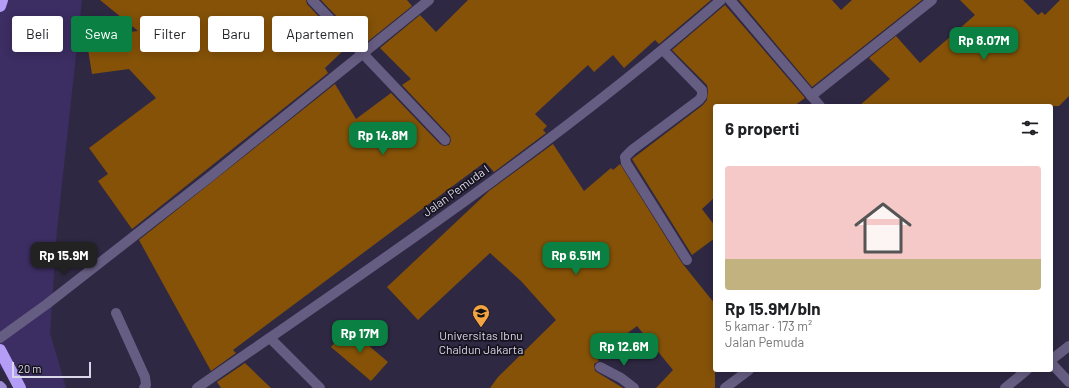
<!DOCTYPE html>
<html lang="id">
<head>
<meta charset="utf-8">
<style>
	:root { --surface:#fff; --page:#f6f6f6; --text:#202124; --muted:#757577; --line:#e0e0e0; --accent:#0b8043 }
	body { margin:0; font-family:Barlow,sans-serif; background:var(--page); color:var(--text); height:100vh; display:flex; flex-direction:column; font-size:15px; white-space:nowrap }
	* { box-sizing:border-box; margin:0 }
	p { font-size:13px; color:var(--muted) }
	.icon { flex:none; width:22px; height:22px; fill:none; stroke:currentColor; stroke-width:2; stroke-linecap:round; stroke-linejoin:round }
	.map { position:relative; flex:1; overflow:hidden }
	.sheet { position:absolute; left:713px; top:104px; width:340px; height:268px; display:flex; flex-direction:column; background:var(--surface); border-radius:4px; box-shadow:0 2px 10px #0003 }
	.sheet>* { flex:none }
	.banner { position:absolute; left:12px; top:16px; width:380px; height:36px; display:flex; gap:8px }
	.scale { position:absolute; left:12px; bottom:10px; width:79px; box-sizing:border-box; padding-left:4px; border:2px solid #dad7e8; border-top:0; font-size:11px; line-height:14px; white-space:nowrap; color:#dad7e8; -webkit-text-stroke:3px #16131f; paint-order:stroke }
	.price { position:absolute; translate:-50% -34px; padding:0 9px; border-radius:8px; background:var(--accent); color:#fff; font-size:13px; line-height:26px; filter:drop-shadow(0 1px 2px #0008) }
	.price::after { content:''; position:absolute; left:50%; top:24px; width:12px; height:9px; margin-left:-6px; background:inherit; clip-path:polygon(0 0,100% 0,50% 100%) }
	.price.current { background:#222; color:#fff }
	ul { padding:0; list-style:none }
	li { display:grid; align-content:center; gap:8px; height:212px; padding:0 12px }
	li+li { border-top:1px solid var(--line) }
	li span { display:grid; place-items:center; height:124px; border-radius:4px; color:#555 }
	li>.icon { margin-inline-start:auto }
	span .icon { width:72px; height:72px; fill:#fffc; stroke-width:1 }
	li b { font-size:17px }
	h2 { display:flex; justify-content:space-between; align-items:center; height:48px; padding:0 12px; font-size:17px }
	.tag { padding:0 14px; border-radius:4px; background:var(--surface); box-shadow:0 2px 10px #0003; font-size:14px; line-height:36px }
	.tag.current { background:var(--accent); color:#fff }
	.map>svg:first-child { display:block }
	.green { fill:#3c2d62 }
	.building { fill:#855208 }
	.lines { fill:none; stroke-linecap:round; stroke-linejoin:round }
	.minor { stroke:#665d82; stroke-width:10 }
	.major { stroke:#9e8bd6; stroke-width:10 }
	.highway { stroke:#b49df7; stroke-width:12 }
	.labels { text-anchor:middle; stroke-width:3.5; stroke-linejoin:round; paint-order:stroke }
	.street-label { font-size:12px; fill:#dad7e8; stroke:#16131f }
	.poi-label { font-size:12px; fill:#dad7e8; stroke:#16131f }
</style>
</head>
<body>
<div class="map">
<svg width="1069" height="388" viewBox="0 0 1069 388">
	<rect width="100%" height="100%" fill="#2f2843"/>
	<polygon class="green" points="0,0 82,0 57,230 50,333 66,388 22,388 0,368"/>
	<g class="building">
		<polygon points="100,0 306,0 307,4 347,47 325,68 328,73 132,229 98,181 108,174 89,148 156,98 129,69 92,74 86,37 138,31"/>
		<polygon points="321,0 407,0 412,6 366,43 359,35 357,38"/>
		<polygon points="468,0 711,0 659,44 655,40 624,68 613,55 594,72 588,65 535,114 547,126 543,130 546,133 494,172 485,162 233,350 236,353 211,371 139,240 335,84 356,119 391,93 440,144 444,146 449,145 451,141 450,136 402,85 411,79 380,48 420,15 436,32"/>
		<polygon points="739,0 832,0 841,10 852,0 922,0 812,87"/>
		<polygon points="960,0 1023,0 1038,15 1042,12 1045,15 1060,0 1069,0 1069,96 1059,106 859,106 890,79 869,58 896,36 920,63 975,15"/>
		<polygon points="725,5 805,98 794,106 715,106 715,197 702,209 715,226 715,238 692,255 632,159 703,105 707,100 708,90 707,85 672,50"/>
		<polygon points="553,144 584,191 611,168 613,170 620,164 682,263 715,304 715,388 656,388 673,370 637,326 596,357 599,361 594,364 595,371 623,388 490,388 498,377 556,320 521,281 490,253 418,320 387,287 489,191"/>
		<polygon points="348,328 388,362 371,381 331,347"/>
		<polygon points="245,363 271,388 221,388 217,382"/>
	</g>
	<g class="lines">
		<g class="minor">
			<polyline points="312,0 445,140"/>
			<polyline points="730,0 820,106"/>
			<polyline points="663,50 702,90 702,96 699,100 632,150 625,157 626,163 687,260"/>
			<polyline points="811,96 932,0"/>
			<polyline points="116,313 145,377 146,385 144,388"/>
			<polyline points="0,338 47,304 211,176 429,0"/>
			<polyline points="270,338 320,388"/>
			<polyline points="1051,360 1069,346"/>
			<polyline points="1051,363 1069,382"/>
			<polyline points="600,367 621,378 634,388"/>
			<path d="M197,388c178,-123 360,-245 524,-388"/>
			<polyline points="725,388 749,370"/>
			<polyline points="1005,388 1027,370"/>
		</g>
		<polyline class="major" points="0,386 2,388"/>
		<g class="highway">
			<polyline points="0,6 2,0"/>
			<polyline points="0,350 20,388"/>
		</g>
	</g>
	<defs>
		<symbol id="university-pin" viewBox="-11 -11 22 30"><path d="M0 17L-7.5 6A9.5 9.5 0 1 1 7.5 6Z" fill="#f3a443" stroke="#16131f"/><path d="M0-5L7-2L0 1L-7-2ZM-4 1L0 2.5L4 1V4Q0 6-4 4Z" fill="#111"/></symbol>
	</defs>
	<g fill-rule="evenodd">
		<use href="#university-pin" x="471" y="303" width="20" height="27"/>
	</g>
	<g class="labels">
		<g class="street-label">
			<text transform="translate(456 191) rotate(-36)" y="4">Jalan Pemuda I</text>
		</g>
		<g class="poi-label">
			<text x="481" y="340">Universitas Ibnu<tspan x="481" dy="14">Chaldun Jakarta</tspan></text>
		</g>
	</g>
</svg>
<div class="scale">20 m</div>
<b class="price" style="left:984px;top:61px">Rp 8.07M</b>
<b class="price" style="left:383px;top:156px">Rp 14.8M</b>
<b class="price current" style="left:64px;top:276px">Rp 15.9M</b>
<b class="price" style="left:576px;top:276px">Rp 6.51M</b>
<b class="price" style="left:360px;top:354px">Rp 17M</b>
<b class="price" style="left:624px;top:367px">Rp 12.6M</b>
<div class="banner">
<a class="tag">Beli</a>
<a class="tag current">Sewa</a>
<a class="tag">Filter</a>
<a class="tag">Baru</a>
<a class="tag">Apartemen</a>
</div>
<section class="sheet">
<h2>6 properti<svg class="icon" aria-label="filters" viewBox="0 0 24 24"><path d="M4 7h16M4 17h16"/><circle cx="9" cy="7" r="2"/><circle cx="15" cy="17" r="2"/></svg></h2>
<ul>
<li><span style="background:linear-gradient(#f6c9c9 75%,#c2b280 0)"><svg class="icon" aria-label="home" viewBox="0 0 24 24"><path d="M3 11l9-7 9 7M6 9v11h12V9"/></svg></span><div><b>Rp 15.9M/bln</b><p>5 kamar · 173 m²</p><p>Jalan Pemuda</p></div></li>
</ul>
</section>
</div>
</body>
</html>
